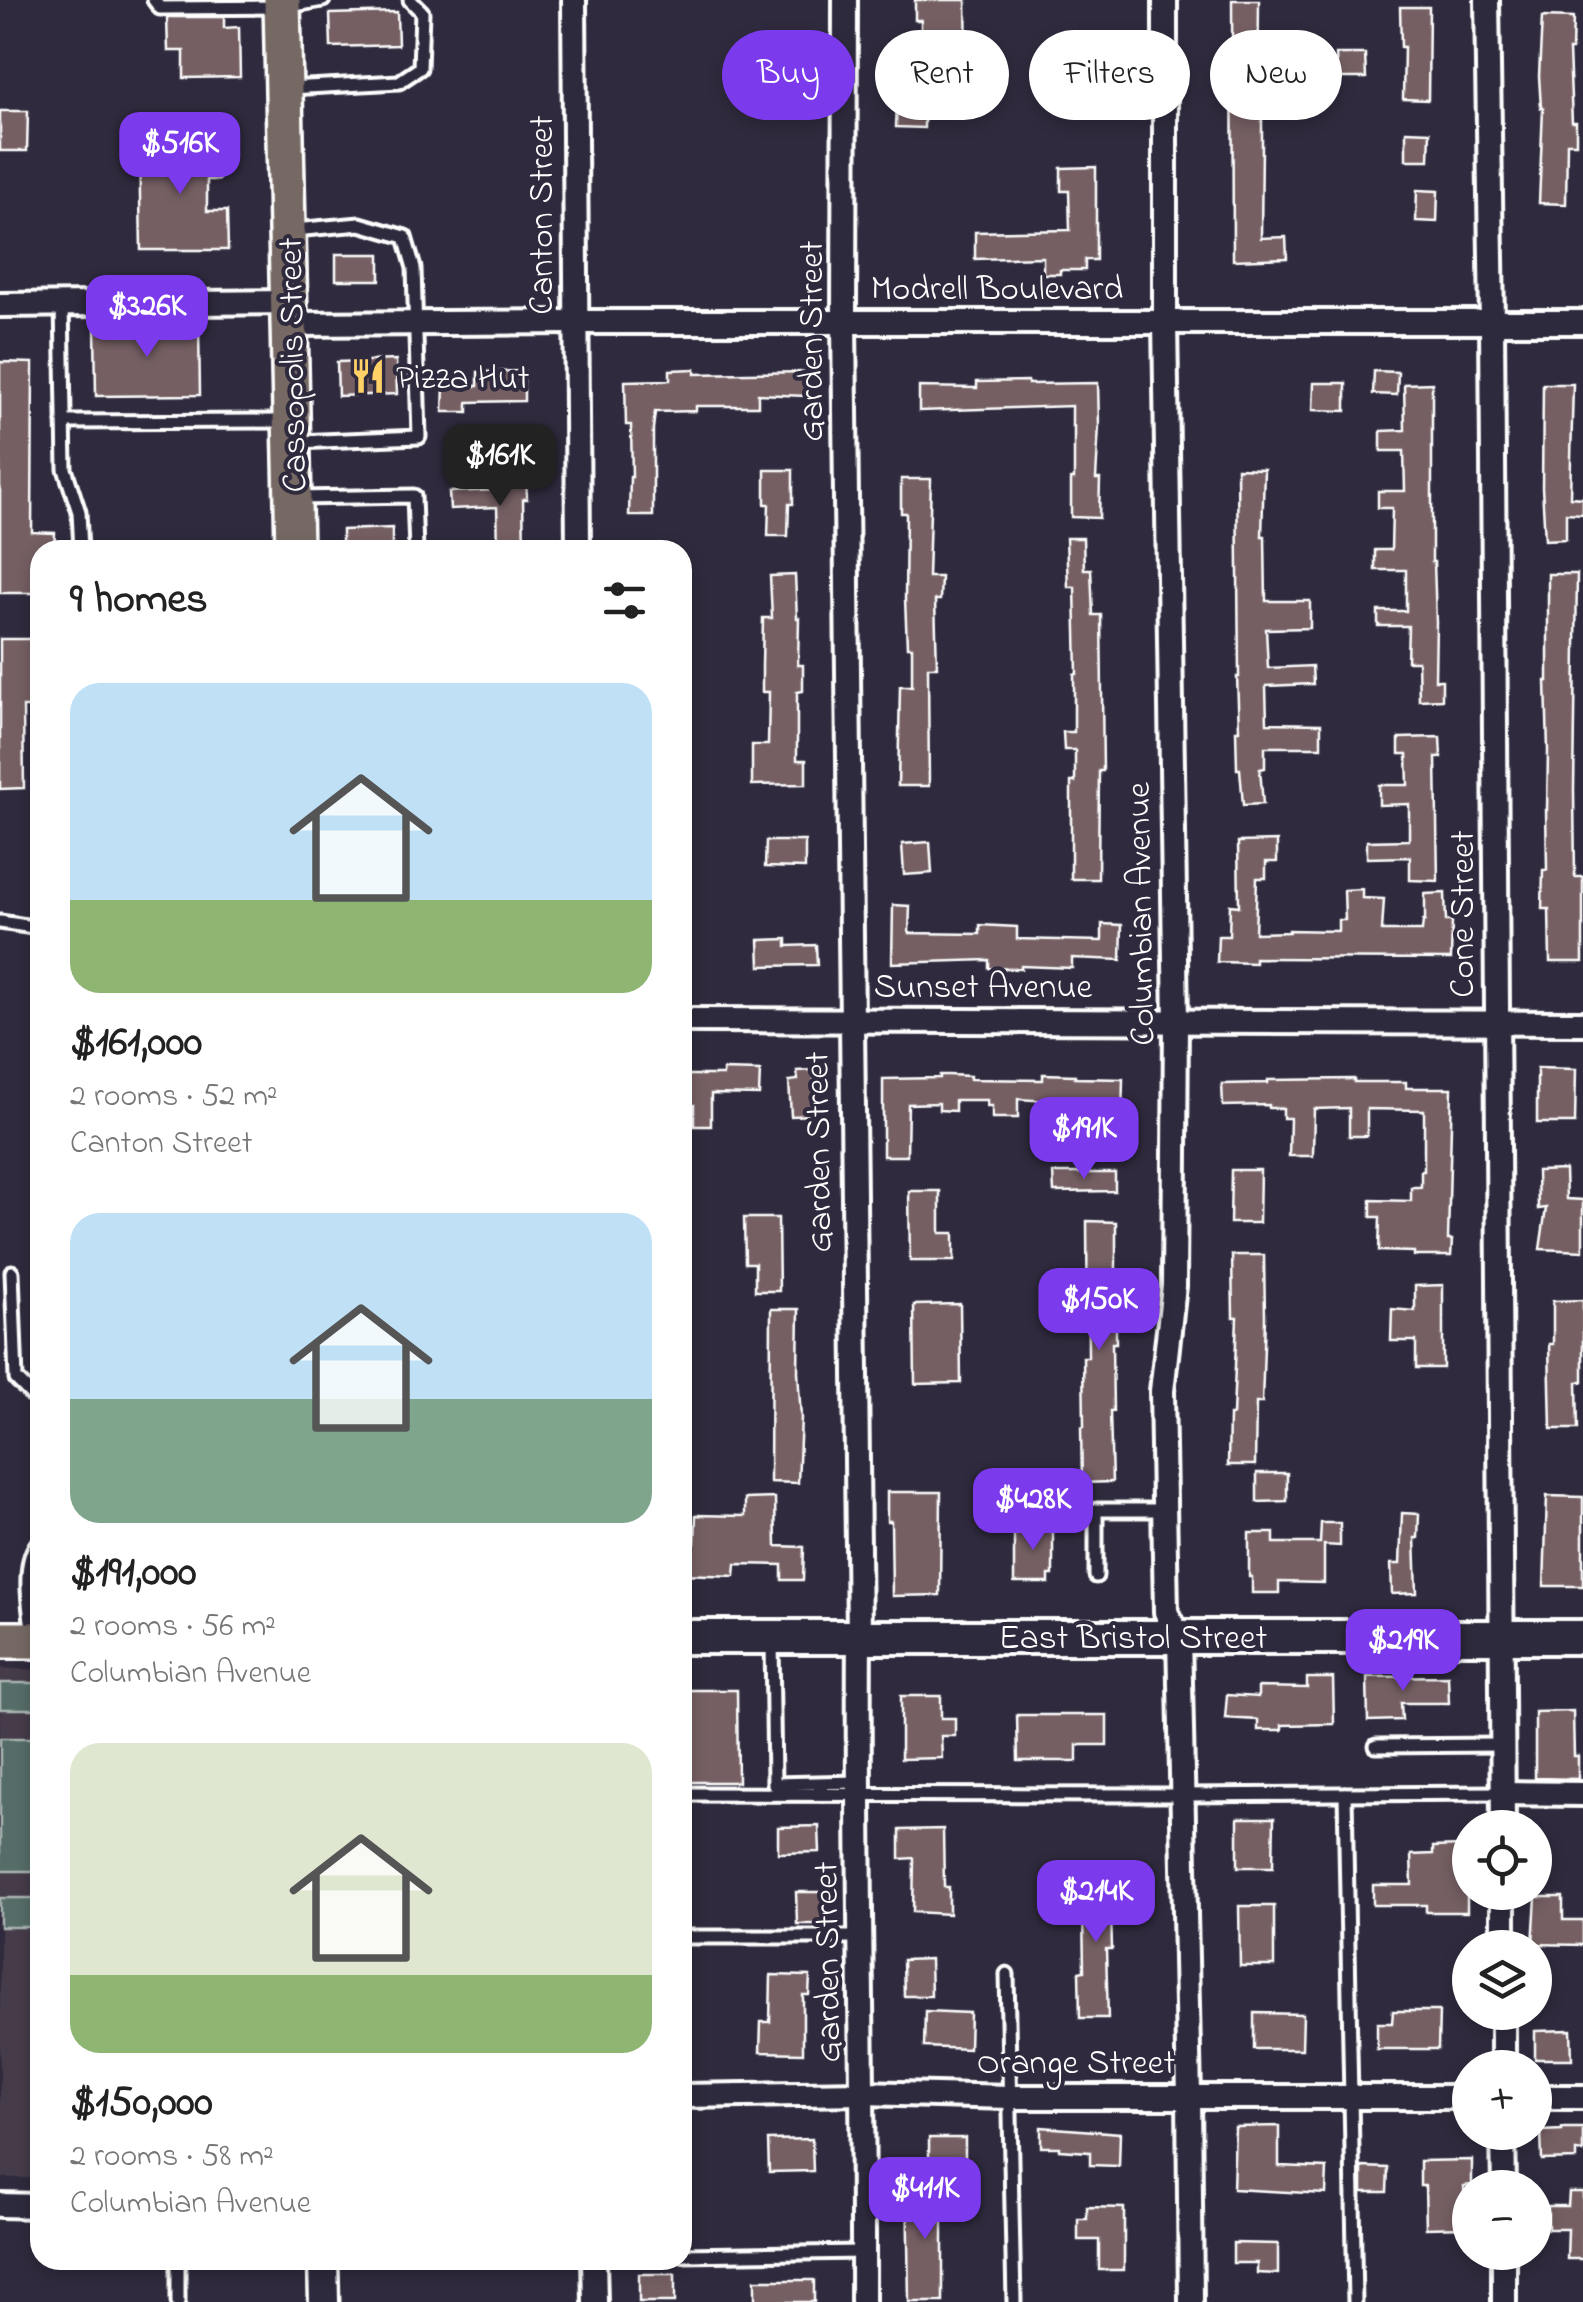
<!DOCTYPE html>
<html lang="en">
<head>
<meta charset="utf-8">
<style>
	:root { --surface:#fff; --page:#f6f6f6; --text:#222; --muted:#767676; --accent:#7c3aed }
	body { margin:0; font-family:"Indie Flower",sans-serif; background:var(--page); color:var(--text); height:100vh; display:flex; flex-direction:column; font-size:38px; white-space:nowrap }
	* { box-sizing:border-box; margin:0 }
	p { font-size:32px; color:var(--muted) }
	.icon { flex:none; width:55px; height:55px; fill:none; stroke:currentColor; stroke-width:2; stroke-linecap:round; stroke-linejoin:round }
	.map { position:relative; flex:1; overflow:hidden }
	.side { position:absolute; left:30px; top:540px; width:662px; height:1730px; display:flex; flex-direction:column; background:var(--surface); border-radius:30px; box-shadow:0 5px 15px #0003 }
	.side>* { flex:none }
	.banner { position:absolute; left:722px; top:30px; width:710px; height:90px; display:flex; gap:20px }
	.buttons { position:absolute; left:1452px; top:1810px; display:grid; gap:20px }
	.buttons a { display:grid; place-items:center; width:100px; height:100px; border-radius:50%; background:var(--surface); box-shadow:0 5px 15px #0003; font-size:50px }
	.price { position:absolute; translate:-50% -85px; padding:0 22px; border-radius:20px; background:var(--accent); color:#fff; font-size:32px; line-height:65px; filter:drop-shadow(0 2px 5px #0008) }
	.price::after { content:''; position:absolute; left:50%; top:60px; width:30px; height:22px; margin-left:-15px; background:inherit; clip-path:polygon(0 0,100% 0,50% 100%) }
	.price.current { background:#222; color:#fff }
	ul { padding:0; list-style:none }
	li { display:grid; align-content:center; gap:20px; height:530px; padding:0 40px }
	li span { display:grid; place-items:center; height:310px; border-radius:30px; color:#555 }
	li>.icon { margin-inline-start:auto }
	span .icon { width:180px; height:180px; fill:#fffc; stroke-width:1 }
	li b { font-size:42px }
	h2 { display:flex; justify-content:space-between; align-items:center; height:120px; padding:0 40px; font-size:42px }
	.pill { padding:0 35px; border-radius:45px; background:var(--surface); box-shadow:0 5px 15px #0003; font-size:35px; line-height:90px }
	.pill.current { background:var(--accent); color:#fff }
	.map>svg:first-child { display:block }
	.built { fill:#443a48 }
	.green { fill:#576c67; stroke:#abb6b3; stroke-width:2.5 }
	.building { fill:#755f63; stroke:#fff; stroke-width:2.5 }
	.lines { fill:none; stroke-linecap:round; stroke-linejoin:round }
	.service-casing { stroke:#fff; stroke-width:19 }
	.minor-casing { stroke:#fff; stroke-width:30 }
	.tertiary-casing { stroke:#fff; stroke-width:35 }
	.secondary-casing { stroke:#fff; stroke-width:40 }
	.primary-casing { stroke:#fff; stroke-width:42 }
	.service { stroke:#2f2a3d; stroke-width:11 }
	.minor { stroke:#2f2a3d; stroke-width:22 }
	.tertiary { stroke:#2f2a3d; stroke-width:28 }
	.secondary { stroke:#2f2a3d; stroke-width:32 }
	.primary { stroke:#766964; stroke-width:35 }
	.labels { text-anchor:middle; stroke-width:8; stroke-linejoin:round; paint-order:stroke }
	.street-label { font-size:35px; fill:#fff; stroke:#2f2a3d }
	.poi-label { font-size:35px; fill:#fff; stroke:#2f2a3d; text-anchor:start }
</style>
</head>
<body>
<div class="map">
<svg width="1583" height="2302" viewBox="0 0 1583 2302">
	<rect width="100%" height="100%" fill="#2f2a3d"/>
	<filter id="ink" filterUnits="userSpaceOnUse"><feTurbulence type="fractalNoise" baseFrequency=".01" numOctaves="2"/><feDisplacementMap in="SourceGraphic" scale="20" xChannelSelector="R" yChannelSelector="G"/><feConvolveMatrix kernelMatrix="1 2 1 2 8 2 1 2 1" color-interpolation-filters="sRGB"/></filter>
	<g filter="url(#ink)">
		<polygon class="built" points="0,1668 40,1670 40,2178 0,2178"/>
		<g class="green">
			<rect x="0" y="1683" width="40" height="26"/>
			<rect x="0" y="1738" width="40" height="133"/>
			<rect x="0" y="1898" width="40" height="29"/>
		</g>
		<g class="building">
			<polygon points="915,0 966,0 967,58 921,58 921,20 915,20"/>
			<polygon points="1232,0 1259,0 1258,105 1262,105 1262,146 1261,238 1286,237 1287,258 1233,260"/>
			<polygon points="1400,7 1429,7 1428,100 1403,99 1404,47 1401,47"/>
			<polygon points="397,12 398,45 331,47 330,14"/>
			<polygon points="167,17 224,17 224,28 239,27 240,77 184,78 184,51 168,51"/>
			<polygon points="1542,17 1573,18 1572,50 1569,50 1572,122 1576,122 1576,143 1567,143 1566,204 1539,203 1543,108 1541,108 1539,76"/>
			<polygon points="1336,54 1365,54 1366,78 1337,78"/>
			<polygon points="898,70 925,71 924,128 896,127"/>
			<polygon points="0,111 28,111 27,151 0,151"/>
			<polygon points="1406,131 1430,132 1429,160 1406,160"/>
			<polygon points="219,142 219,180 207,180 207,211 227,211 228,250 141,250 139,143"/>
			<polygon points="1096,167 1096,260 1085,260 1085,270 1060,270 1060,274 1043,274 1043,257 975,259 975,232 1070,230 1069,191 1061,191 1061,168"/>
			<polygon points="1417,190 1438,191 1437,222 1416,221"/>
			<rect x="336" y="254" width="44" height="26"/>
			<polygon points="95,325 199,325 200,395 96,396"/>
			<polygon points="396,360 397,394 338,396 337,362"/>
			<polygon points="0,362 33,363 32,532 55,533 54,550 40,550 40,593 0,593"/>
			<polygon points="695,369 695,374 806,372 806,396 758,394 758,406 696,406 696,411 655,412 653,429 653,516 629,516 630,477 632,477 631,425 626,425 625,381 670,380 670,370"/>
			<polygon points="524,371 524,401 468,402 468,412 443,412 444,385 478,386 478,372"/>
			<polygon points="1374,371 1398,372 1397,395 1373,394"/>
			<polygon points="1028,381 1028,384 1098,383 1099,425 1096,479 1100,479 1099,518 1071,517 1071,479 1074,479 1074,426 1072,426 1072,406 919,411 919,387 977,388 977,382"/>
			<polygon points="1314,383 1346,383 1346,411 1313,410"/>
			<polygon points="1432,383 1432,562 1434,562 1436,622 1435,680 1442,680 1442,699 1419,700 1418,661 1407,661 1408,626 1378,626 1378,611 1406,611 1406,570 1375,570 1375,550 1391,550 1392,508 1378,508 1378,491 1405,491 1404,451 1381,451 1381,431 1405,430 1404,384"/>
			<polygon points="1543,384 1573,384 1570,497 1583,498 1583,514 1566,513 1566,539 1545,540 1542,487"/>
			<polygon points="1237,468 1264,469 1262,536 1265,536 1266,601 1310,601 1310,628 1266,629 1268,668 1312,666 1313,684 1266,686 1267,723 1321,724 1321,747 1265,747 1265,768 1260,769 1263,804 1243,805 1240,769 1237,769 1236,730 1239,730 1237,677 1239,677"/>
			<polygon points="765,470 793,470 793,504 789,504 788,536 768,536 769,504 765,504"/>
			<polygon points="526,474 527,499 523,499 524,550 498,550 497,507 450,509 449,492 502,490 502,475"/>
			<polygon points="901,479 931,479 928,577 941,577 940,600 935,600 937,667 928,667 929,786 898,786 900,686 912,686 912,647 907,647 905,599 906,513 901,513"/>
			<polygon points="392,528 392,550 342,550 342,530"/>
			<polygon points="1066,538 1083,538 1084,569 1091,569 1093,615 1101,615 1103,771 1099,771 1098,879 1071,879 1071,782 1075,782 1075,750 1064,750 1063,732 1074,732 1074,674 1077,674 1075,587 1068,587"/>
			<polygon points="1548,574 1577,574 1574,790 1575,877 1583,877 1583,962 1550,962 1549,909 1542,909 1543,870 1547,870 1546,810 1547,810 1548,751 1546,681 1548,681"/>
			<polygon points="795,575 797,618 799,618 798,665 803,665 803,691 797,692 797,760 806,760 806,784 752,785 752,745 768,745 769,692 762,692 762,666 763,618 772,618 770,576"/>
			<polygon points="0,639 31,639 31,707 23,707 24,788 0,789"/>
			<polygon points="1440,737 1441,757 1436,757 1438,881 1410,880 1410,857 1367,858 1367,841 1409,840 1409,804 1379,805 1379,785 1408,785 1407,754 1399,754 1399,738"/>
			<polygon points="766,841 805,841 805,868 765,867"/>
			<polygon points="1277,841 1277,862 1266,862 1266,878 1257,878 1255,933 1289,932 1289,930 1338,931 1338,920 1345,920 1344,890 1362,889 1362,898 1384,899 1382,931 1422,931 1423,921 1425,921 1425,894 1445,893 1446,921 1452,921 1451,959 1255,958 1255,963 1217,962 1218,936 1229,936 1230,905 1239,906 1238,842"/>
			<polygon points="930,842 932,873 904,875 902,844"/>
			<polygon points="893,905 910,906 909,933 980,934 980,925 1017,927 1017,939 1102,941 1102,924 1122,925 1121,960 1072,958 1072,968 1021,966 1021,969 989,968 989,960 892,963"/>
			<polygon points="787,939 787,946 816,945 817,965 760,966 759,940"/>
			<polygon points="1537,1068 1576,1069 1575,1123 1537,1123"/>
			<polygon points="723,1070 760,1071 759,1095 711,1094 711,1126 694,1126 694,1105 682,1105 682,1075 723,1075"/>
			<polygon points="814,1070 815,1115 791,1116 789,1081 798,1080 797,1071"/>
			<polygon points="1043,1074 1075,1075 1075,1078 1123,1079 1122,1120 1103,1119 1103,1115 1049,1114 1049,1101 1018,1099 1018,1118 992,1118 992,1106 987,1106 987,1100 955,1100 955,1111 939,1110 939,1103 908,1104 907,1156 883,1156 883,1079 940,1078 940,1075 948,1075 970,1076 970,1079 1043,1080"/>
			<polygon points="1354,1079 1354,1082 1406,1082 1406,1088 1452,1088 1448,1240 1452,1240 1451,1256 1414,1256 1414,1252 1379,1251 1380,1217 1371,1217 1371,1200 1411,1201 1411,1187 1421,1187 1421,1171 1424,1171 1424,1110 1367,1109 1367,1136 1349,1136 1349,1108 1314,1109 1313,1156 1289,1156 1290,1118 1283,1118 1283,1108 1269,1108 1269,1105 1223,1106 1222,1084 1268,1083 1268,1080"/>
			<polygon points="1231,1170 1260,1170 1259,1223 1230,1223"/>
			<polygon points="1565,1170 1566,1199 1583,1200 1583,1251 1540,1249 1546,1208 1538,1209 1537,1171"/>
			<polygon points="1053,1173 1115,1173 1115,1191 1054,1192"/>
			<polygon points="909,1191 940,1191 940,1233 954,1233 954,1261 910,1261"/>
			<polygon points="744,1218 778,1218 779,1291 755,1291 755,1263 745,1263"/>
			<polygon points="1087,1221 1116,1222 1116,1343 1112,1343 1113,1411 1110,1411 1112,1482 1082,1483 1081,1428 1084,1427 1083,1357 1088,1357"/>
			<polygon points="1232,1255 1264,1255 1265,1318 1262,1403 1256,1403 1255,1465 1228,1465 1229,1415 1233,1415 1237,1317 1233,1317"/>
			<polygon points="1443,1285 1443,1368 1416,1368 1416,1341 1391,1341 1392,1309 1415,1311 1415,1286"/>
			<polygon points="1583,1300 1583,1382 1577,1382 1578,1429 1551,1429 1549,1344 1553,1344 1553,1301"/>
			<polygon points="960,1304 961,1383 915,1384 914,1305"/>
			<polygon points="771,1309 799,1309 798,1372 801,1418 798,1483 770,1482"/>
			<polygon points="1257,1473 1287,1473 1287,1501 1257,1502"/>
			<polygon points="887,1492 941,1492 940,1595 892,1596 891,1521 887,1521"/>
			<polygon points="1547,1496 1583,1497 1583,1586 1544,1586"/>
			<polygon points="775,1498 776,1546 804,1547 803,1580 782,1580 782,1565 736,1564 735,1576 682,1574 682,1543 695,1543 696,1515 745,1516 745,1499"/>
			<polygon points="1402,1513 1419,1514 1418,1538 1415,1538 1417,1593 1392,1594 1391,1564 1400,1564"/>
			<polygon points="1014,1523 1049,1523 1049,1531 1053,1531 1053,1575 1049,1575 1049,1583 1014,1583"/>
			<polygon points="1321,1523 1340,1523 1340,1546 1324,1545 1324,1583 1279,1582 1279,1593 1252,1593 1252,1577 1249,1577 1249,1533 1274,1533 1274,1543 1320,1543"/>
			<polygon points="1448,1676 1449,1703 1401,1703 1402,1720 1368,1721 1367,1677"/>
			<polygon points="1307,1678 1333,1678 1334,1724 1282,1725 1282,1730 1258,1730 1258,1720 1225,1718 1227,1695 1258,1697 1258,1687 1307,1688"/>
			<polygon points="682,1690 737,1690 738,1782 682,1782"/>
			<polygon points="901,1696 941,1696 941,1718 955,1718 955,1736 941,1736 942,1758 901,1759"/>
			<polygon points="1573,1711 1574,1756 1578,1756 1578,1779 1535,1778 1535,1712"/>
			<polygon points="1017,1715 1107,1715 1107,1745 1077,1745 1077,1761 1018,1761"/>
			<polygon points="1238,1818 1274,1818 1273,1867 1238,1867"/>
			<polygon points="819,1826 820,1852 778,1853 778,1827"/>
			<polygon points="943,1829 944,1887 949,1887 949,1914 913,1912 914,1858 900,1859 900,1830"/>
			<polygon points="1460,1846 1461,1886 1467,1886 1467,1912 1426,1912 1426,1905 1373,1905 1373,1885 1412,1885 1411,1855 1433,1854 1433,1847"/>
			<polygon points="1122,1885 1122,1910 1111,1910 1112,1949 1106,1949 1108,2018 1080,2018 1079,1972 1084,1971 1083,1911 1076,1911 1076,1886"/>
			<polygon points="796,1892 823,1892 824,1924 797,1924"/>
			<polygon points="1536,1897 1563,1897 1563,1920 1583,1920 1583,1945 1533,1944"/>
			<polygon points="1239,1906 1274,1906 1274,1966 1240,1966"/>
			<polygon points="930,1959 931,1996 904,1996 903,1960"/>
			<polygon points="771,1975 810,1976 809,1995 803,1995 803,2053 760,2052 761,2022 770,2022"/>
			<polygon points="925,2011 970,2013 969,2049 924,2047"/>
			<polygon points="1393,2011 1439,2011 1438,2049 1377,2049 1377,2023 1392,2023"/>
			<polygon points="1254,2013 1303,2014 1302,2049 1254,2049"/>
			<polygon points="1571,2030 1572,2059 1535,2059 1535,2031"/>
			<polygon points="1279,2126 1279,2166 1327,2168 1326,2194 1233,2189 1235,2127"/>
			<polygon points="1041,2127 1120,2133 1119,2166 1090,2165 1090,2152 1059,2150 1059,2147 1041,2147"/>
			<polygon points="1562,2128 1583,2128 1583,2152 1576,2151 1576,2159 1542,2160 1541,2131 1562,2130"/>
			<polygon points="929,2138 965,2138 965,2165 929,2164"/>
			<polygon points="812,2139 813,2171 769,2172 768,2140"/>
			<polygon points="1472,2160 1472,2185 1464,2186 1466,2227 1426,2228 1425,2186 1420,2186 1420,2161"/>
			<polygon points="1362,2167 1388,2168 1387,2192 1362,2192"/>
			<polygon points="907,2182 943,2183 943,2302 909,2302"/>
			<polygon points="1569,2192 1583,2192 1583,2259 1567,2259 1568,2229 1548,2229 1548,2206 1568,2206"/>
			<polygon points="1087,2207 1124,2208 1124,2270 1099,2270 1099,2240 1078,2240 1078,2219 1087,2219"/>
			<polygon points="1233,2243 1278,2244 1278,2274 1257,2273 1257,2263 1233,2263"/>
			<rect x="639" y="2274" width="36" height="28"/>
			<rect x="755" y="2280" width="59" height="22"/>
		</g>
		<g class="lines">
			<defs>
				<g id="service">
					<polyline points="154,0 160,8 283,7 323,0"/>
					<polyline points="289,88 399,82 420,68 422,12 410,0"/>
					<polyline points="294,230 360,224 405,237 414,268 419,437 297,442"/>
					<polyline points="62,304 65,469 79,512 81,550"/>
					<polyline points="64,422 285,421"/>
					<polyline points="297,498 414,496 416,550"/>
					<polyline points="0,922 40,928"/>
					<polyline points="12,1272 16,1379 32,1395 40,1395"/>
					<polyline points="1096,1576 1096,1510 1164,1510"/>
					<path d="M33,1636c-3,-26 -13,-76 7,-95"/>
					<polyline points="772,1641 774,1784 858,1782"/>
					<polyline points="1376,1746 1502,1745"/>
					<polyline points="682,1794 1182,1795 1502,1793"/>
					<polyline points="1345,1794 1355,2302"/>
					<polyline points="682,1937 860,1937"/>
					<polyline points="1007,1974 1014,2302"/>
					<polyline points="682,2255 863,2252"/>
					<polyline points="178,2260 178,2302"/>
				</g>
				<g id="minor">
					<polyline points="574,0 578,550"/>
					<path d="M845,0l-1,322 15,1314c-2,222 5,444 4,666"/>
					<polyline points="1165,0 1165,322 1176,1022 1174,1286 1162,1391 1166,1612 1179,1636 1189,2097 1191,2302"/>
					<polyline points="1487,0 1492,322 1503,1828"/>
					<polyline points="0,305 290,302"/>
					<polyline points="291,324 576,322 1583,322"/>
					<polyline points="682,1020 1583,1023"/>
					<polyline points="1502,1793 1583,1794"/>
					<polyline points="1503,1892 1503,1948"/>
					<polyline points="1503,2012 1503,2068"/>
					<polyline points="682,2096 863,2093 1010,2097 1470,2097"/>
					<polyline points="1535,2097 1583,2097"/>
					<polyline points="1503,2132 1504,2188"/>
					<polyline points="0,2205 40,2206"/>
					<polyline points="1504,2252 1504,2302"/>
					<polyline points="594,2260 595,2302"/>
				</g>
				<polyline id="tertiary" points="323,2260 324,2302"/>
				<polyline id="secondary" points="682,1637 1583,1637"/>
				<g id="primary">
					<polyline points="282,0 294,550"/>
					<polyline points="0,1640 40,1640"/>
				</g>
			</defs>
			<use href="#service" class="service-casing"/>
			<use href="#minor" class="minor-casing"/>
			<use href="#tertiary" class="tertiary-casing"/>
			<use href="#secondary" class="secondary-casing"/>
			<use href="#primary" class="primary-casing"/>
			<use href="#service" class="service"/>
			<use href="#minor" class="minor"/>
			<use href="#tertiary" class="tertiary"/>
			<use href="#secondary" class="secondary"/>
			<use href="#primary" class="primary"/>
		</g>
	</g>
	<defs>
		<symbol id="restaurant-bare" viewBox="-9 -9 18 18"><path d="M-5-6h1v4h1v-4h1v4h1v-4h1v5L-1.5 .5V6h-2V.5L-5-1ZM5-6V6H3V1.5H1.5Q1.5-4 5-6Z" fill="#ffd166" stroke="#2f2a3d" stroke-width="2.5" paint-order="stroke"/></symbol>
	</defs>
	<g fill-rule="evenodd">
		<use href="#restaurant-bare" x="343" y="351" width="50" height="50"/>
	</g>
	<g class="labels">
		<g class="street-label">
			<text transform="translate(540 215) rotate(-90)" y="12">Canton Street</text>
			<text x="997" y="299">Modrell Boulevard</text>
			<text transform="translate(810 341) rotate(-90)" y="12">Garden Street</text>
			<text transform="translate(291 365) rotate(-91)" y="12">Cassopolis Street</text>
			<text transform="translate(1139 914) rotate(-91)" y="12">Columbian Avenue</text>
			<text transform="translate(1461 914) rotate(-90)" y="12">Cone Street</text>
			<text x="983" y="997">Sunset Avenue</text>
			<text transform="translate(817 1152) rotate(-91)" y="12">Garden Street</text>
			<text x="1133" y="1648">East Bristol Street</text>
			<text transform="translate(826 1962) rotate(-91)" y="12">Garden Street</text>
			<text x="1076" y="2073">Orange Street</text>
		</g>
		<g class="poi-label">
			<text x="396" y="388">Pizza Hut</text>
		</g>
	</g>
</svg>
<div class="buttons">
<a><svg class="icon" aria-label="locate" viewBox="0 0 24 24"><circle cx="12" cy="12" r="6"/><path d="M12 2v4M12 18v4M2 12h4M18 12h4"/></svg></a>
<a><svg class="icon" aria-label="layers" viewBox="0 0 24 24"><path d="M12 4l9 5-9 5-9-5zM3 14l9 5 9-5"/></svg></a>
<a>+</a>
<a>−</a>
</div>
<b class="price" style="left:180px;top:197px">$516K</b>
<b class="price" style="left:147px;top:360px">$326K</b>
<b class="price current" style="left:500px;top:509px">$161K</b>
<b class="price" style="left:1084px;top:1182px">$191K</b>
<b class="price" style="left:1099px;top:1353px">$150K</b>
<b class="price" style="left:1033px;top:1553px">$428K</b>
<b class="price" style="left:1403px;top:1694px">$219K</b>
<b class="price" style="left:1096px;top:1945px">$214K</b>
<b class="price" style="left:925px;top:2242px">$411K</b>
<div class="banner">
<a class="pill current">Buy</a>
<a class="pill">Rent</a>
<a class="pill">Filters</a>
<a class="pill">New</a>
</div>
<section class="side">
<h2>9 homes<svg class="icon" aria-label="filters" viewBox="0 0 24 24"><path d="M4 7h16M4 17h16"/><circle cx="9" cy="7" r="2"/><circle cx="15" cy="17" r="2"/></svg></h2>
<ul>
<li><span style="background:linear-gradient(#bfe0f5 70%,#8fb573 0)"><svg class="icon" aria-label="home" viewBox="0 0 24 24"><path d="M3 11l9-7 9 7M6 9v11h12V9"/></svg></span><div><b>$161,000</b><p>2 rooms · 52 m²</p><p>Canton Street</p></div></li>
<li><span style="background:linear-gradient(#bfe0f5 60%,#7fa58c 0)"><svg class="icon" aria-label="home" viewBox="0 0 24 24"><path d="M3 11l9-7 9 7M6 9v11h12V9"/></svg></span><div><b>$191,000</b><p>2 rooms · 56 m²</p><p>Columbian Avenue</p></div></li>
<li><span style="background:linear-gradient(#dfe7d0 75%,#8fb573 0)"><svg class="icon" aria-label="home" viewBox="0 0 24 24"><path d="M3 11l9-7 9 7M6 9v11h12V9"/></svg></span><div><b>$150,000</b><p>2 rooms · 58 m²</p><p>Columbian Avenue</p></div></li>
</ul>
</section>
</div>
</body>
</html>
